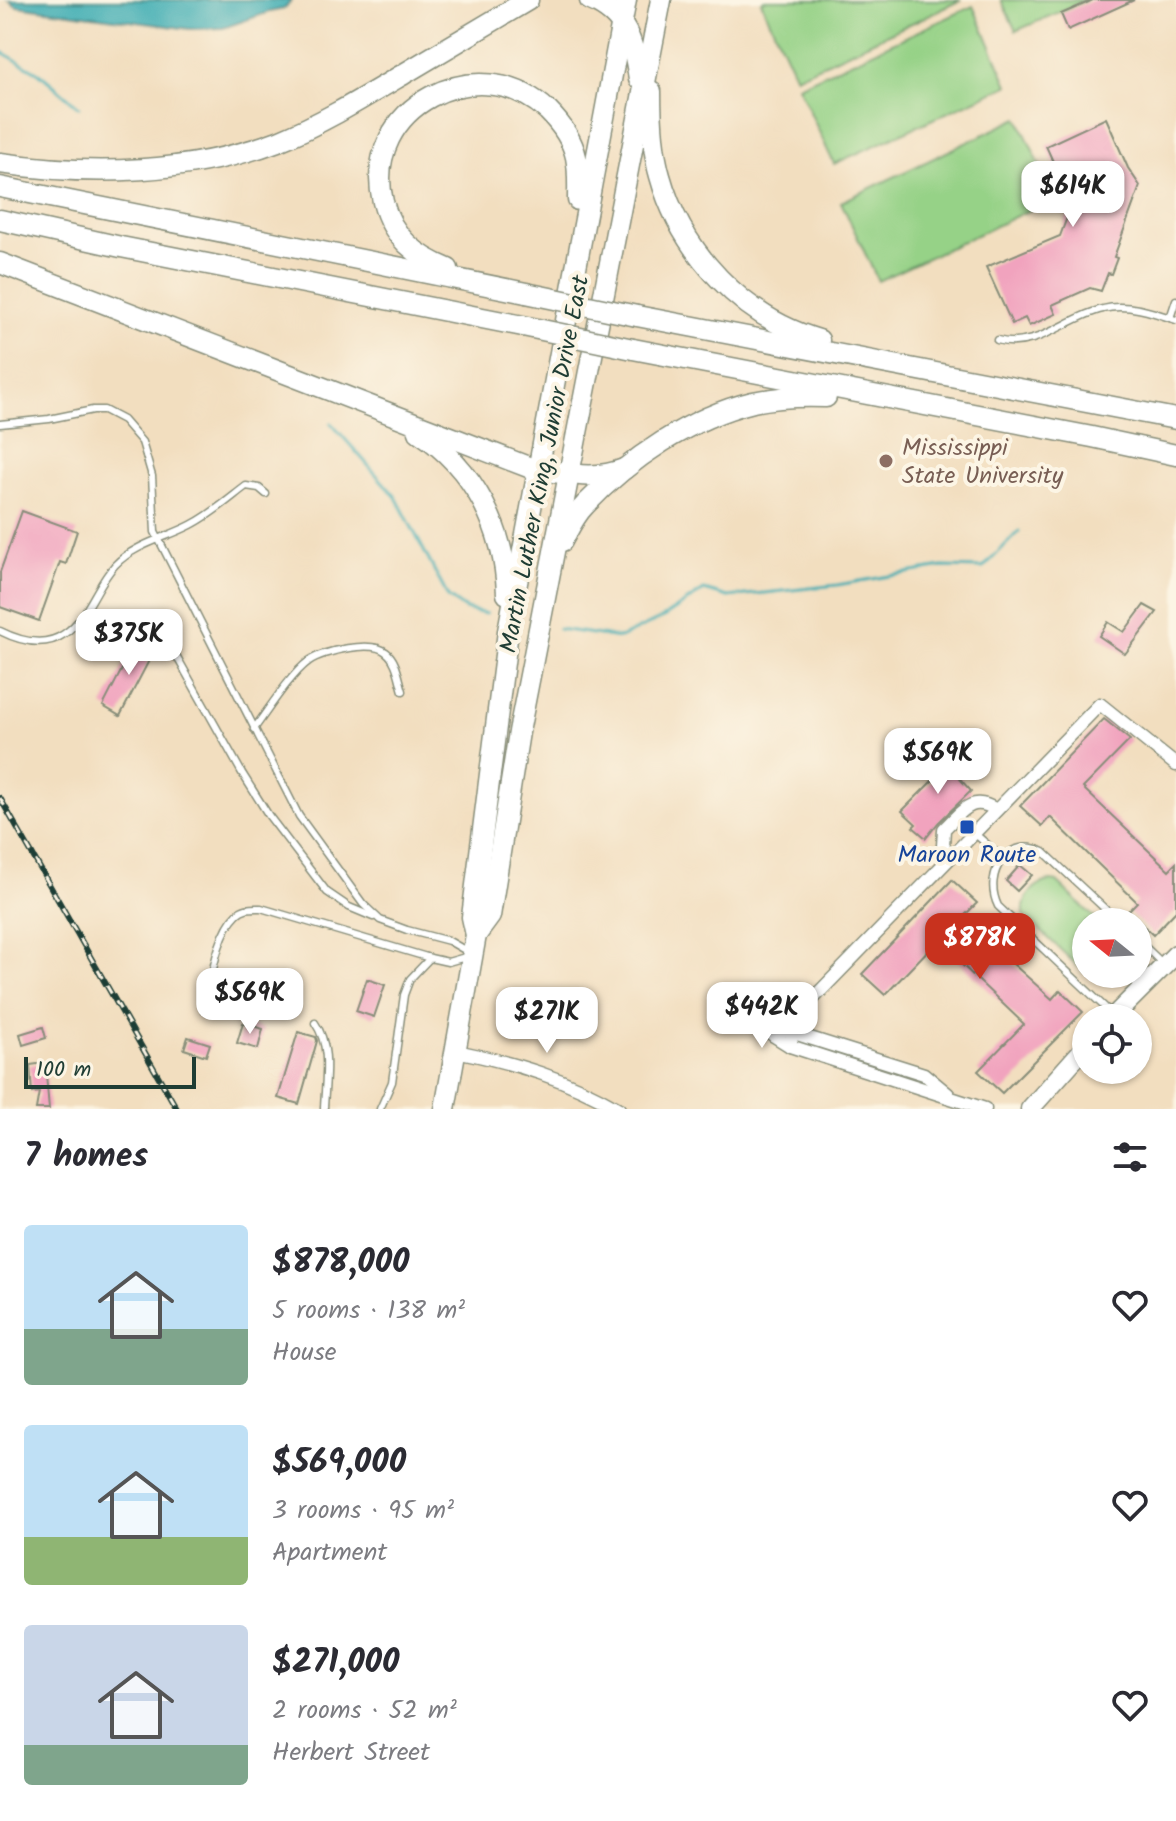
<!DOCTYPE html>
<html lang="en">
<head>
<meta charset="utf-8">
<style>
	:root { --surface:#fff; --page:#f7f7f7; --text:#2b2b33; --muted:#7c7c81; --accent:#c8321e }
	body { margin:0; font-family:Kalam,sans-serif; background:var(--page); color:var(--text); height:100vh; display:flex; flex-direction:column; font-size:30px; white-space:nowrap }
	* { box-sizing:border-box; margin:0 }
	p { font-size:26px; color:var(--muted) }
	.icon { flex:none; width:44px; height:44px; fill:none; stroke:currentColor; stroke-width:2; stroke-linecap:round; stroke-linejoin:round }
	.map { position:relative; height:1109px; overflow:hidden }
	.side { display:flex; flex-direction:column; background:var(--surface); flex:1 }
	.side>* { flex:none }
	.needle { width:52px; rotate:288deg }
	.buttons { position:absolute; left:1072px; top:908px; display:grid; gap:16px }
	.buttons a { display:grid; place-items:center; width:80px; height:80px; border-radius:50%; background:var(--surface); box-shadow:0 2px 6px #0004; font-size:40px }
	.scale { position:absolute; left:24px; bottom:20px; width:172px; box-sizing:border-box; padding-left:8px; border:4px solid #1f3d34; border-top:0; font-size:22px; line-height:28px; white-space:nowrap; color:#1f3d34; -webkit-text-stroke:6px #fcf5e5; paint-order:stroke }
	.price { position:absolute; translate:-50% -68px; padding:0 18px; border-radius:16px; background:#fff; color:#222; font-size:26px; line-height:52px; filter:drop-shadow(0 2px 4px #0008) }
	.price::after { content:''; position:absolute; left:50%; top:48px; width:24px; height:18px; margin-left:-12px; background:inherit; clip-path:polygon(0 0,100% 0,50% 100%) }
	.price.selected { background:var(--accent); color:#fff }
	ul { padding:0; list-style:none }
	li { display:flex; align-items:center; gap:24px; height:200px; padding:0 24px }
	li span { display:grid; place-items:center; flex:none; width:224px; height:160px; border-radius:8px; color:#555 }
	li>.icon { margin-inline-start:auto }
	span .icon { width:96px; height:96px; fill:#fffc; stroke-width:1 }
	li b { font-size:34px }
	h2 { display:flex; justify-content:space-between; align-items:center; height:96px; padding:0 24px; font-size:34px }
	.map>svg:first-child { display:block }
	.green { fill:#96d287; stroke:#5a885e; stroke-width:2 }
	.water { fill:#3aacb2; stroke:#2c7473; stroke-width:2 }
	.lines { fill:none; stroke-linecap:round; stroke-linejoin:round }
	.stream { stroke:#3aacb2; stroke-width:3 }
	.building { fill:#f1a3be }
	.lane-casing { stroke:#888e7a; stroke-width:9 }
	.street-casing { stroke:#888e7a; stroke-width:15 }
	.secondary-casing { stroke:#888e7a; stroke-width:21 }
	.primary-casing { stroke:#888e7a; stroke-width:23 }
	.lane { stroke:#fff; stroke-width:6 }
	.street { stroke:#fff; stroke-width:12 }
	.secondary { stroke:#fff; stroke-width:18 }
	.primary { stroke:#fff; stroke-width:20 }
	.rail-casing { stroke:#1f3d34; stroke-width:6 }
	.rail { stroke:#fcf5e5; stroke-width:3; stroke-dasharray:9; stroke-linecap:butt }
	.primary-bridge-casing { stroke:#888e7a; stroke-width:23; stroke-linecap:butt }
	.primary-bridge { stroke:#fff; stroke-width:20 }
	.education-dot { fill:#8d6e63; stroke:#fcf5e5; stroke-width:3 }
	.transit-dot { fill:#1a4fb4; stroke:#fcf5e5; stroke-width:3 }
	.labels { text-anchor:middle; stroke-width:8; stroke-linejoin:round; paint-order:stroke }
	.education-label { font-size:24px; fill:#785e54; stroke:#fcf5e5; text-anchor:start }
	.street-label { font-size:24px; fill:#1f3d34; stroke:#fcf5e5 }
	.transit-label { font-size:24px; fill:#164399; stroke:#fcf5e5 }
</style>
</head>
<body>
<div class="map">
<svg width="1176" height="1109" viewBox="0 0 1176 1109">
	<rect width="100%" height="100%" fill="#fcf5e5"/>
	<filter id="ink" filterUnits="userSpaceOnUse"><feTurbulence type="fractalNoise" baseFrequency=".0125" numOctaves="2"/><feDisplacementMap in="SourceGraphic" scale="16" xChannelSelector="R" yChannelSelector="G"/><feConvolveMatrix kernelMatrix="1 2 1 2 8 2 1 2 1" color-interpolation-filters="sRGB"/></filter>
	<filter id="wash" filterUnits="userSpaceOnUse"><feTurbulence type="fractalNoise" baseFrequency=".006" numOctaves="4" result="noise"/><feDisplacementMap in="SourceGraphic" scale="32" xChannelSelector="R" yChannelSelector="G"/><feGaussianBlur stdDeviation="1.8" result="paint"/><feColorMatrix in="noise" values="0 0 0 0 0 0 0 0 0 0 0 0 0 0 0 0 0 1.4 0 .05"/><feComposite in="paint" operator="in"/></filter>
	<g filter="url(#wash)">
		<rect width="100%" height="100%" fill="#f2debf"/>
		<g class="green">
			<polygon points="765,0 961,0 796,77 761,2"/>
			<polygon points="1001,0 1086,0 1016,31"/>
			<polygon points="973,6 1008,85 834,164 798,86"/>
			<polygon points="1018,118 1055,198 878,281 841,202"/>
			<path d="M1051,881l6,1 42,40h-13l-2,50 -60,-57c-2,-17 11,-33 27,-34z"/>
		</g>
		<polygon class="water" points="8,0 292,0 284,9 269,12 223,28 190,29 17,6"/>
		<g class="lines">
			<g class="stream">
				<polyline points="0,51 39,73 79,107"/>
				<polyline points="331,423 396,497 448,597 465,609 486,614"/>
				<polyline points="559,629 620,638 662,618 704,590 728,597 837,585 942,567 983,568 1019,531"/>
			</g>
		</g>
		<g id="blocks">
			<g class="building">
				<polygon points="1093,0 1134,0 1068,30 1061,14"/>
				<polygon points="1106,118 1128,168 1140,186 1114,257 1117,258 1111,274 1108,273 1101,291 1090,288 1052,305 1056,314 1029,326 1025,318 1012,324 986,267 1060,236 1072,204 1046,146"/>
				<polygon points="22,511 77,531 66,564 60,562 39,621 0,607 0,572"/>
				<polygon points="1144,605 1157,612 1125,654 1099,636 1108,622 1124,632"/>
				<polygon points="138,638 156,647 120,716 103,706"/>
				<polygon points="1104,719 1130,740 1083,788 1169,870 1176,863 1176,911 1153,935 1128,911 1137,902 1050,817 1042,826 1020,806"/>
				<polygon points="944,748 967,772 960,779 971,791 938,823 926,838 913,827 916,824 902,811 946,767 937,758"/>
				<polygon points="1020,865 1032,875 1017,891 1006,881"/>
				<polygon points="952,880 977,903 962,918 1052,999 1060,990 1083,1012 1002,1093 978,1071 1024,1024 937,941 885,995 862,974"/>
				<polygon points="367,979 385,985 374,1017 356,1011"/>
				<polygon points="243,1023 263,1029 258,1049 237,1043"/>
				<polygon points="43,1027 46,1038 23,1045 20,1034"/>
				<polygon points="298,1032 316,1037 317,1041 299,1104 278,1098"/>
				<polygon points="188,1037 210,1044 206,1056 184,1049"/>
				<polygon points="45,1063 49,1109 36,1109 39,1092 32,1093 30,1065"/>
			</g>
		</g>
	</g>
	<g filter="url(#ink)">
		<use href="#blocks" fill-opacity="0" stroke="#888e7a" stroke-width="2"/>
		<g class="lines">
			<defs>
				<g id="lane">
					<polyline points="1170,318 1176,300"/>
					<path d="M997,340c39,11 70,-23 106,-31 24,-6 50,3 73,11"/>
					<polyline points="0,424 49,419 93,410 104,410 123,420 142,442 152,476 155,532 299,816 363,904 380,920 407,930 449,941 470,953"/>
					<path d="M0,631c20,10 44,17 64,3 25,-17 32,-49 51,-69 20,-21 51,-27 76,-40 20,-10 38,-26 55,-39l13,2 7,6"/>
					<polyline points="163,632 242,773 269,816 327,892 349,907 373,917"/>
					<path d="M254,729c14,-19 37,-55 55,-68 14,-10 63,-21 77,-9 11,8 13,27 17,39"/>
					<polyline points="974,833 1004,859"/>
					<polyline points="1138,940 1162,963"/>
					<path d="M204,1009c7,-27 13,-76 33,-95 7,-7 15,-6 24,-6l169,50 18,4 21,-6"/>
					<path d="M1112,1014l-114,-108c-16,-33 11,-72 46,-54l75,70"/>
					<path d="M315,1023c17,24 10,57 9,86"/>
					<polyline points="380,1109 392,1082 404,995 410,979 430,958"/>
				</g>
				<g id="street">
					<path d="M952,856l-9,-10 1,-17c18,-17 27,-35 52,-19"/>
					<polyline points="736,1010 759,1022 924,1074 948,1094"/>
					<polyline points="759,1022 774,1036 790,1046 985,1109"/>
					<polyline points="790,1046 797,1015 1100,704 1176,765"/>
					<path d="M456,1051c59,12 112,28 163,58"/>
				</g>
				<g id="secondary">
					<polyline points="1112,1018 1176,954"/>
					<polyline points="1030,1109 1086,1046"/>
				</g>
				<g id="primary">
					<path d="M590,0c37,15 44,44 49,79"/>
					<path d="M651,91c0,28 1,58 9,85 21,76 83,142 159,164"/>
					<path d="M0,163c90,13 192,11 278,-22 45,-18 87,-44 129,-69 41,-24 81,-48 121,-72"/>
					<polyline points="0,187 526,293"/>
					<polyline points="0,220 121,247 523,326"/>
					<path d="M0,263l536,207c31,3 58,11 88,-1"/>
					<path d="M448,269c-32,-13 -56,-32 -65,-67 -23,-95 96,-156 165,-91 13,13 24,28 28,46 3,15 2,29 2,43"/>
					<polyline points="637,316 1176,419"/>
					<polyline points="633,349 1092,437 1176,455"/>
					<path d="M419,432c55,36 86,97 88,162"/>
					<path d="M562,541c7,-13 13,-26 23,-36 44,-46 106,-88 168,-103 24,-5 49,-6 73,-5"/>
					<polyline points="476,935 490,916 519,732 661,0"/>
					<polyline points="445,1109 476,935 472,917 508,631 626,0"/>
				</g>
			</defs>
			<use href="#lane" class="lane-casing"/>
			<use href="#street" class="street-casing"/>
			<use href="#secondary" class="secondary-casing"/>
			<use href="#primary" class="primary-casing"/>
			<use href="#lane" class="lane"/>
			<use href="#street" class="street"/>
			<use href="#secondary" class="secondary"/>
			<use href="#primary" class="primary"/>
			<defs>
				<polyline id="rail" points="0,798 177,1109"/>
			</defs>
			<use href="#rail" class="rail-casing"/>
			<use href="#rail" class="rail"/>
			<defs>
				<g id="primary-bridge">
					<polyline points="526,293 637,316"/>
					<polyline points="523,326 633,349"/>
				</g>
			</defs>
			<use href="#primary-bridge" class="primary-bridge-casing"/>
			<use href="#primary-bridge" class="primary-bridge"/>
		</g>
	</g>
	<circle class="education-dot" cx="886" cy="461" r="8"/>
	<rect class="transit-dot" x="959" y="819" width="16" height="16" rx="4"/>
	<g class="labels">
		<g class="education-label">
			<text x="902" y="455">Mississippi<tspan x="902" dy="28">State University</tspan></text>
		</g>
		<g class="street-label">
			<text transform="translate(544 464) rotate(-79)" y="8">Martin Luther King, Junior Drive East</text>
		</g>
		<g class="transit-label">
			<text x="967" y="862">Maroon Route</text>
		</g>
	</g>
</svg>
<div class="buttons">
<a><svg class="needle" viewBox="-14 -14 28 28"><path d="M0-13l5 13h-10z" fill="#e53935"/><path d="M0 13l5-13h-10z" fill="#7c7c81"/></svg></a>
<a><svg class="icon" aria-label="locate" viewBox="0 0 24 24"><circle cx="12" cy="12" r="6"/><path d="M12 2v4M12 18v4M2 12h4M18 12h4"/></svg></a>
</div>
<div class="scale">100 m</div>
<b class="price" style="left:1073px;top:229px">$614K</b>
<b class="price" style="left:129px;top:677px">$375K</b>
<b class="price" style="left:938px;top:796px">$569K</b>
<b class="price selected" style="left:980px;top:981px">$878K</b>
<b class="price" style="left:250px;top:1036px">$569K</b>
<b class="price" style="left:762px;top:1050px">$442K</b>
<b class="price" style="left:547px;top:1055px">$271K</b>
</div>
<section class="side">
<h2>7 homes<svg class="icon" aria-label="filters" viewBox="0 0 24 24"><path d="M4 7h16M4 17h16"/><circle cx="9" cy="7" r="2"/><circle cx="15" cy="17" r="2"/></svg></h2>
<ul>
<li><span style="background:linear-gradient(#bfe0f5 65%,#7fa58c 0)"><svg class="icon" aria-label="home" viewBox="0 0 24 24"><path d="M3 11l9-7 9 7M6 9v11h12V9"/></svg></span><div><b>$878,000</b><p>5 rooms · 138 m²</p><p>House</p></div><svg class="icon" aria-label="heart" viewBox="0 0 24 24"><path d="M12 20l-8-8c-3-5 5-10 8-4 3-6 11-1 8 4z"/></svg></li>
<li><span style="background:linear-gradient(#bfe0f5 70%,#8fb573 0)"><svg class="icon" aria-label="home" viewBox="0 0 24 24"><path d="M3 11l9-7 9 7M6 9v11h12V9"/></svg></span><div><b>$569,000</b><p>3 rooms · 95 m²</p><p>Apartment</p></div><svg class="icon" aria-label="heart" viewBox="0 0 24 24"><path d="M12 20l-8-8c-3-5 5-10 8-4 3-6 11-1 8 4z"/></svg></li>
<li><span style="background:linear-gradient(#c9d6e8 75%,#7fa58c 0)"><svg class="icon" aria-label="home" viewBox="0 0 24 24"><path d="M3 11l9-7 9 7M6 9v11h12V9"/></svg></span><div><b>$271,000</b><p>2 rooms · 52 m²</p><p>Herbert Street</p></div><svg class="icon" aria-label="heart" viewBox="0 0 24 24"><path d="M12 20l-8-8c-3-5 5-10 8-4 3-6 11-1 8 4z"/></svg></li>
</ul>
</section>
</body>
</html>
